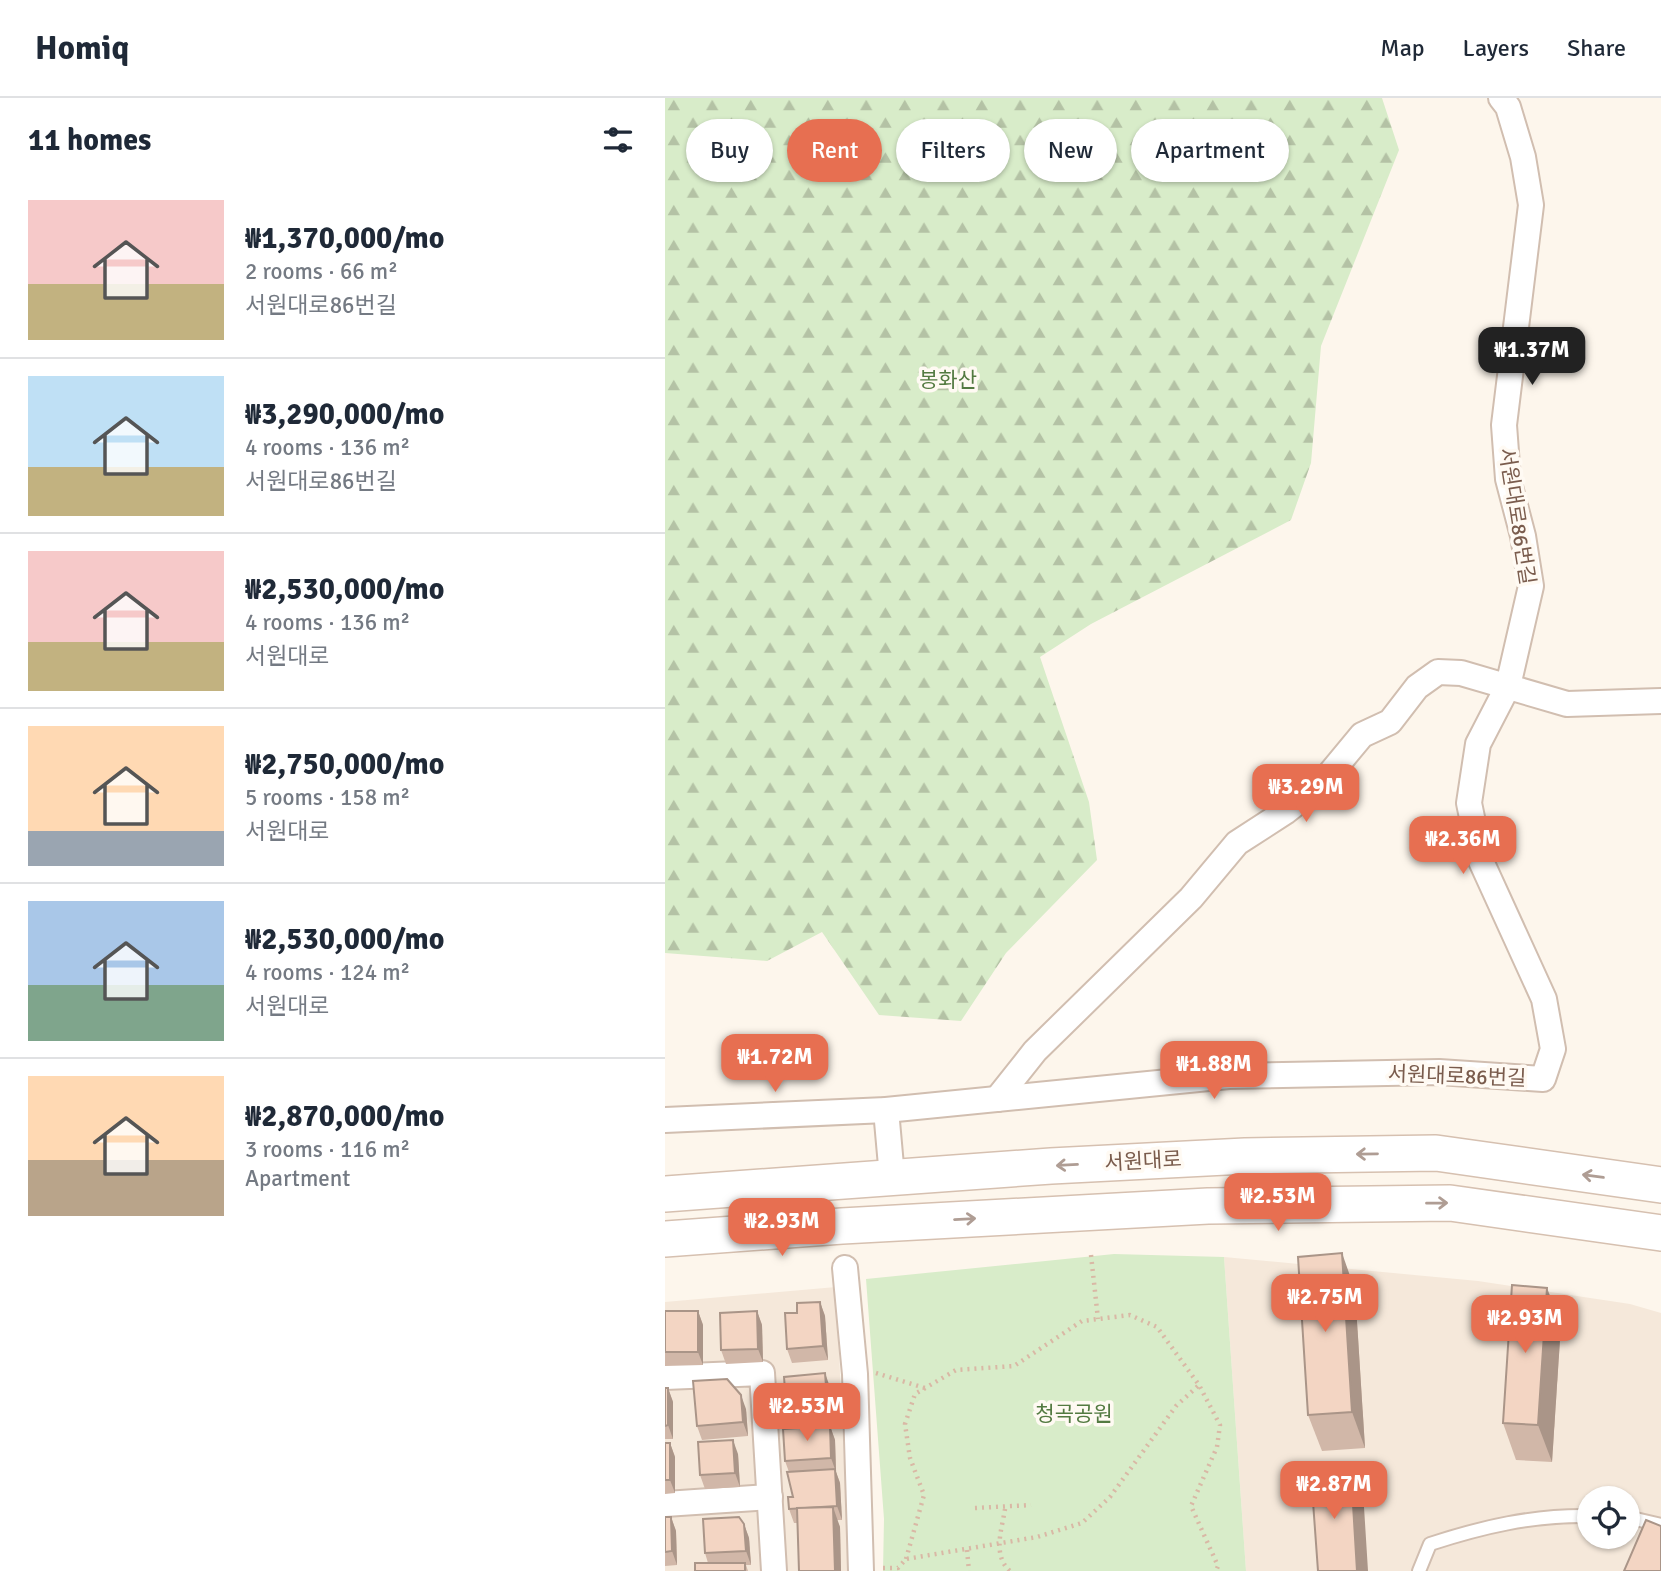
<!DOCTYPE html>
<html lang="en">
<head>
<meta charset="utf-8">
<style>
	:root { --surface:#fff; --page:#f2f2f3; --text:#1f2937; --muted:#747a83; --line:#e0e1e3; --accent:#e76f51 }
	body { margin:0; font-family:Signika,"Noto Sans KR",sans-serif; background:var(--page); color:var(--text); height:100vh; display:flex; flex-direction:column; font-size:26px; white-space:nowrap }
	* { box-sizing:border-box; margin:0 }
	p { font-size:23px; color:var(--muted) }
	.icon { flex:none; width:38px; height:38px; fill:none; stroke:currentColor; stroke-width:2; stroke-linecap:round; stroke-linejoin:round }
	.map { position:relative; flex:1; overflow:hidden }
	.sheet { display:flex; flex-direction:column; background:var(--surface); width:665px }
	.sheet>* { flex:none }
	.hud { position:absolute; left:21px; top:21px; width:665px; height:63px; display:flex; gap:14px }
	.tools { position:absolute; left:912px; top:1388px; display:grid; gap:14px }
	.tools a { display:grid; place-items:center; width:63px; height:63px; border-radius:50%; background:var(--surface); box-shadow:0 2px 5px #0004; font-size:35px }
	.price { position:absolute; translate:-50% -60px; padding:0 16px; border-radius:14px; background:var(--accent); color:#fff; font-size:23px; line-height:46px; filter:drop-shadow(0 2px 4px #0008) }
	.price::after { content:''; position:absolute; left:50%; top:42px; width:21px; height:16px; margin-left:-10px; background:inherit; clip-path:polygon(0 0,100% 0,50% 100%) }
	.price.active { background:#222; color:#fff }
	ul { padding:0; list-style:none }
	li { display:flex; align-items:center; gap:21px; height:175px; padding:0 28px }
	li+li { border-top:2px solid var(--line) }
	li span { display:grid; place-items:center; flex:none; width:196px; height:140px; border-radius:0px; color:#555 }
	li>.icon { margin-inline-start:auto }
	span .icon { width:84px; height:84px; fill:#fffc; stroke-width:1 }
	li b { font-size:30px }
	h2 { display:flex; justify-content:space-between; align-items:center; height:84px; padding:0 28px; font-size:30px }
	.pill { padding:0 24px; border-radius:32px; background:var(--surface); box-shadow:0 2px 5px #0004; font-size:24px; line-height:63px }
	.pill.active { background:var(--accent); color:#fff }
	header { display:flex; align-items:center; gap:42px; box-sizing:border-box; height:98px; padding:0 35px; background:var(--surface); border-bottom:2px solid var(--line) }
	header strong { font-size:33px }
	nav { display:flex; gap:38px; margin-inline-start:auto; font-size:24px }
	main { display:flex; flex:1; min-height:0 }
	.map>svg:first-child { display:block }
	.residential { fill:#f5e8da; fill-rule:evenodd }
	.green { fill:#d8ecc9 }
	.forest { fill:url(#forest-firs) }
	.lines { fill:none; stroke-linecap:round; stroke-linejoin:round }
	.lane-casing { stroke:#d1beb0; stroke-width:16 }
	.street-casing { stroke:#d1beb0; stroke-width:28 }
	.secondary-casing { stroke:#d6c0b0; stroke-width:38 }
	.path { stroke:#d9b8a5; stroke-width:4.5; stroke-dasharray:2 5; stroke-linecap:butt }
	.lane { stroke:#fff; stroke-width:12 }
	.street { stroke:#fff; stroke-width:24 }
	.secondary { stroke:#fff; stroke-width:35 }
	.wall { fill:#d1b7a8 }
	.shaded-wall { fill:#aa9588 }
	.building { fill:#f3d5c3; stroke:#aa9588; stroke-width:2 }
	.oneway { stroke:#af9d94 }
	.labels { text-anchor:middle; stroke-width:7; stroke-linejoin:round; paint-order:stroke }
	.park-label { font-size:21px; fill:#537a41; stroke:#fffaf3 }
	.street-label { font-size:21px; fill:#7a5c4d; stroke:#fffaf3 }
</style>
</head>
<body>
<header>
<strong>Homiq</strong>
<nav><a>Map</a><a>Layers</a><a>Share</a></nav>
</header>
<main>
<section class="sheet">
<h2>11 homes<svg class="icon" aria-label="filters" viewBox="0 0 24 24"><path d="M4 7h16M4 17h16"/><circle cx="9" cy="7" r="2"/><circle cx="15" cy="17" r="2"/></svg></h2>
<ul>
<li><span style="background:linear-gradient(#f6c9c9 60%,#c2b280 0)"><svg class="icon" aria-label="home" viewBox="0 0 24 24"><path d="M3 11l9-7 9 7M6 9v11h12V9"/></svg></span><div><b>₩1,370,000/mo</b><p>2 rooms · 66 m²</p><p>서원대로86번길</p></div></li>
<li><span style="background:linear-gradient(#bfe0f5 65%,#c2b280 0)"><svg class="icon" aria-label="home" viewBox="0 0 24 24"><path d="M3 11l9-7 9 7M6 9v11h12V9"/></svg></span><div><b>₩3,290,000/mo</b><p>4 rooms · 136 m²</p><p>서원대로86번길</p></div></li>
<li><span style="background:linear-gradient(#f6c9c9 65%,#c2b280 0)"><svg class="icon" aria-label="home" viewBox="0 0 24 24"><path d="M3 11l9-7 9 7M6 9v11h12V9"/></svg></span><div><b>₩2,530,000/mo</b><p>4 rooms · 136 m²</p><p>서원대로</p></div></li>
<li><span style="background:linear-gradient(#ffd9b3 75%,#9aa5b1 0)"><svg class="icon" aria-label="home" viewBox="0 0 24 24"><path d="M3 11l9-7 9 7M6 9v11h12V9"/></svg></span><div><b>₩2,750,000/mo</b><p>5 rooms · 158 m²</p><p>서원대로</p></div></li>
<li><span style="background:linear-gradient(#a9c7e8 60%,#7fa58c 0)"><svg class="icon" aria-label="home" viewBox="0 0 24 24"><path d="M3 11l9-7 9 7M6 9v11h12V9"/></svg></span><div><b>₩2,530,000/mo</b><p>4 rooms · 124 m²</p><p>서원대로</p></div></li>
<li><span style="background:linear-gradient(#ffd9b3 60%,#b9a48a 0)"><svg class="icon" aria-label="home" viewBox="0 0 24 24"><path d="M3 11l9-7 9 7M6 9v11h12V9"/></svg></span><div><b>₩2,870,000/mo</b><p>3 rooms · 116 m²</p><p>Apartment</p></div></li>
</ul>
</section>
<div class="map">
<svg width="996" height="1473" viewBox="0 0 996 1473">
	<defs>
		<pattern id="forest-firs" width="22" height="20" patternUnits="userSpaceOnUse" patternTransform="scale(1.75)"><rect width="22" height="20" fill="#d8ecc9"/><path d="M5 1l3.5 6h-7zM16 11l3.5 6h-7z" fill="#b4c2a5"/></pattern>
	</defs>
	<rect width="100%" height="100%" fill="#fdf6ec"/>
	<g class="residential">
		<path d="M559,1159l254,24 152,23 31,9v258h-415zM924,1400h38v38h-38z"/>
		<polygon points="171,1189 184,1473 0,1473 0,1204"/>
	</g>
	<polygon class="green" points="449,1156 559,1159 581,1473 218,1473 219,1421 201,1181"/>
	<polygon class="forest" points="0,0 717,0 734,52 656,248 646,365 626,422 426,526 375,559 424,704 432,762 341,855 296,923 214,917 157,834 102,863 0,855"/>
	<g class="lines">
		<defs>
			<g id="lane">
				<polyline points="962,1419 996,1427"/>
				<path d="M754,1473l11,-27c52,-17 103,-29 159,-28"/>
			</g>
			<g id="street">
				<polyline points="332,1001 370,953 526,800 572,745 620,714 658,684 697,637 725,624 752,589 773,574 796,575 902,606 996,603"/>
				<polyline points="221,1012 227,1079"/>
				<polyline points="0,1022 221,1012 564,978 774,974 878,981 888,951 879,901 816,763 804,705 813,646 843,588 866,488 858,438 843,381 839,327 866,107 858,59 843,9 836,0"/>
				<polyline points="180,1170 190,1276 196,1473"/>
				<polyline points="0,1279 97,1275 109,1473"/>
				<polyline points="0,1406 105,1399"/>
			</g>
			<g id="secondary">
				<polyline points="0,1096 386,1068 580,1058 771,1055 996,1087"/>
				<polyline points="0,1141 177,1128 543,1108 785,1105 996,1135"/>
			</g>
		</defs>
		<use href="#lane" class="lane-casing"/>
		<use href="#street" class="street-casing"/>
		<use href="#secondary" class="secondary-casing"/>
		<g class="path">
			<polyline points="426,1157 433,1221"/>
			<polyline points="211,1275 260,1290"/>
			<polyline points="310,1410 366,1407"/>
			<path d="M340,1411c-3,20 -13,46 5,62"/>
			<polyline points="302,1452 304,1473"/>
			<polyline points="241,1461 259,1397 245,1360 240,1326 250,1296 291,1272 349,1268 417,1223 465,1217 492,1229 534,1287 555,1327 552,1349 526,1408 553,1468 551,1473"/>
			<polyline points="218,1470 233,1470 241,1461 372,1439 417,1425 445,1399 511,1308 534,1287"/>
		</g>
		<use href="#lane" class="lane"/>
		<use href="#street" class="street"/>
		<use href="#secondary" class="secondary"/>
	</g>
	<g class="wall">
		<polygon points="690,1192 700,1350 657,1353 643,1317"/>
		<polygon points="155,1204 160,1218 163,1262 127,1265 122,1251 132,1215"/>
		<polygon points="0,1213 33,1213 38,1227 38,1267 0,1268"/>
		<polygon points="92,1213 97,1227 98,1264 61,1266 56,1252"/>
		<polygon points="896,1226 887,1364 851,1362 838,1325"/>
		<polygon points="165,1289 168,1328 165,1328 170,1342 171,1374 175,1385 177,1422 172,1422 175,1429 176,1473 134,1473 132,1425 129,1425 124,1411 128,1399 124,1374 120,1363 127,1330 122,1318"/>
		<polygon points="0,1290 3,1290 8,1304 8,1341 0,1341"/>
		<polygon points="81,1311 83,1338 37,1342 32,1328"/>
		<polygon points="0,1345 5,1345 10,1359 10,1395 0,1396"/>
		<polygon points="73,1356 75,1389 40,1391 35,1377"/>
		<polygon points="0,1419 6,1419 11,1433 12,1467 0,1468"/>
		<polygon points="79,1426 84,1440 86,1467 81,1467 83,1473 30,1473 43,1465 40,1455"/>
	</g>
	<g class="shaded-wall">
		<polygon points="677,1155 690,1192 700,1350 687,1314"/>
		<polygon points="882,1190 896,1226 887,1364 873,1327"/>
		<polygon points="155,1204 160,1218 163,1262 158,1248"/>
		<polygon points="33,1213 38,1227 38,1267 33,1254"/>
		<polygon points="92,1213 97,1227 98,1264 93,1251"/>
		<polygon points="160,1275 165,1289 168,1328 163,1314"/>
		<polygon points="3,1290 8,1304 8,1341 3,1327"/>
		<polygon points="76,1297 81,1311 83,1338 78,1324"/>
		<polygon points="165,1328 170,1342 171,1374 166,1360"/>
		<polygon points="68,1342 73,1356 75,1389 70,1375"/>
		<polygon points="5,1345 10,1359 10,1395 5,1382"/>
		<polygon points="170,1371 175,1385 177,1422 172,1408"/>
		<polygon points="686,1373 699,1409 703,1473 692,1473"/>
		<polygon points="168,1409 175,1429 176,1473 170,1473"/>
		<polygon points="6,1419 11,1433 12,1467 7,1453"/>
		<polygon points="79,1426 84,1440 86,1467 81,1453"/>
	</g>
	<g class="building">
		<polygon points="677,1155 687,1314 643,1317 633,1159"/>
		<polygon points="847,1187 882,1190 873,1327 838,1325"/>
		<polygon points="155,1204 158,1248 122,1251 120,1215 132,1215 132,1205"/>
		<rect x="0" y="1213" width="33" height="41"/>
		<polygon points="92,1213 93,1251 56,1252 55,1215"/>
		<polygon points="160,1275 163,1314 122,1318 119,1279"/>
		<polygon points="62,1281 76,1297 78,1324 32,1328 28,1283"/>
		<polygon points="0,1290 3,1290 3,1327 0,1328"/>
		<polygon points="165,1328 166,1360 120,1363 118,1331"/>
		<polygon points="68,1342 70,1375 35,1377 33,1344"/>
		<rect x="0" y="1345" width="5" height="37"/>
		<polygon points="170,1371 172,1408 124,1411 123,1399 128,1399 122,1374"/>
		<polygon points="686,1373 692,1473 653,1473 646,1376"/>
		<polygon points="168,1409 170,1473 134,1473 132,1410"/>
		<polygon points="0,1419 6,1419 7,1453 0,1454"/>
		<polygon points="74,1419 79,1426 81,1453 40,1455 38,1421"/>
		<polygon points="981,1422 996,1428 996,1473 959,1473"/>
		<rect x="30" y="1465" width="50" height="8"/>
	</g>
	<defs><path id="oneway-shaft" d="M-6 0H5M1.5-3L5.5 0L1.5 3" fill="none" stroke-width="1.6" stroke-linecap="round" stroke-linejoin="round" transform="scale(1.75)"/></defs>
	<g class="oneway">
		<use href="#oneway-shaft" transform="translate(702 1056) rotate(179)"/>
		<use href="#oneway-shaft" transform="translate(402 1067) rotate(177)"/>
		<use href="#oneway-shaft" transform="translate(928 1078) rotate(-172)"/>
		<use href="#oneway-shaft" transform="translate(772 1105) rotate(-1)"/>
		<use href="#oneway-shaft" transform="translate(300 1121) rotate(-3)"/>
	</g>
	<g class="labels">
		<g class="park-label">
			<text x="283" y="289">봉화산</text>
			<text x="409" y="1323">청곡공원</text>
		</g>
		<g class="street-label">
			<text transform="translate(852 418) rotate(81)" y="7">서원대로86번길</text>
			<text transform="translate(792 978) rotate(2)" y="7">서원대로86번길</text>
			<text transform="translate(478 1063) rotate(-3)" y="7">서원대로</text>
		</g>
	</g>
</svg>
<div class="tools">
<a><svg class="icon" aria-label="locate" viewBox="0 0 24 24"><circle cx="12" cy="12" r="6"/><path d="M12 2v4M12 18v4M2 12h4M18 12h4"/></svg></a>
</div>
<b class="price active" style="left:867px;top:289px">₩1.37M</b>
<b class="price" style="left:641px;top:726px">₩3.29M</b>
<b class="price" style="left:798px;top:778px">₩2.36M</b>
<b class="price" style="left:110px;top:996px">₩1.72M</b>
<b class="price" style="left:549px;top:1003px">₩1.88M</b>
<b class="price" style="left:613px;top:1135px">₩2.53M</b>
<b class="price" style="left:117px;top:1160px">₩2.93M</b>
<b class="price" style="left:660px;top:1236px">₩2.75M</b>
<b class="price" style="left:860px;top:1257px">₩2.93M</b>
<b class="price" style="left:142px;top:1345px">₩2.53M</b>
<b class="price" style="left:669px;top:1423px">₩2.87M</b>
<div class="hud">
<a class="pill">Buy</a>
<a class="pill active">Rent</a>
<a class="pill">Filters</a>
<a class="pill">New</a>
<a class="pill">Apartment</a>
</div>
</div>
</main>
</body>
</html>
